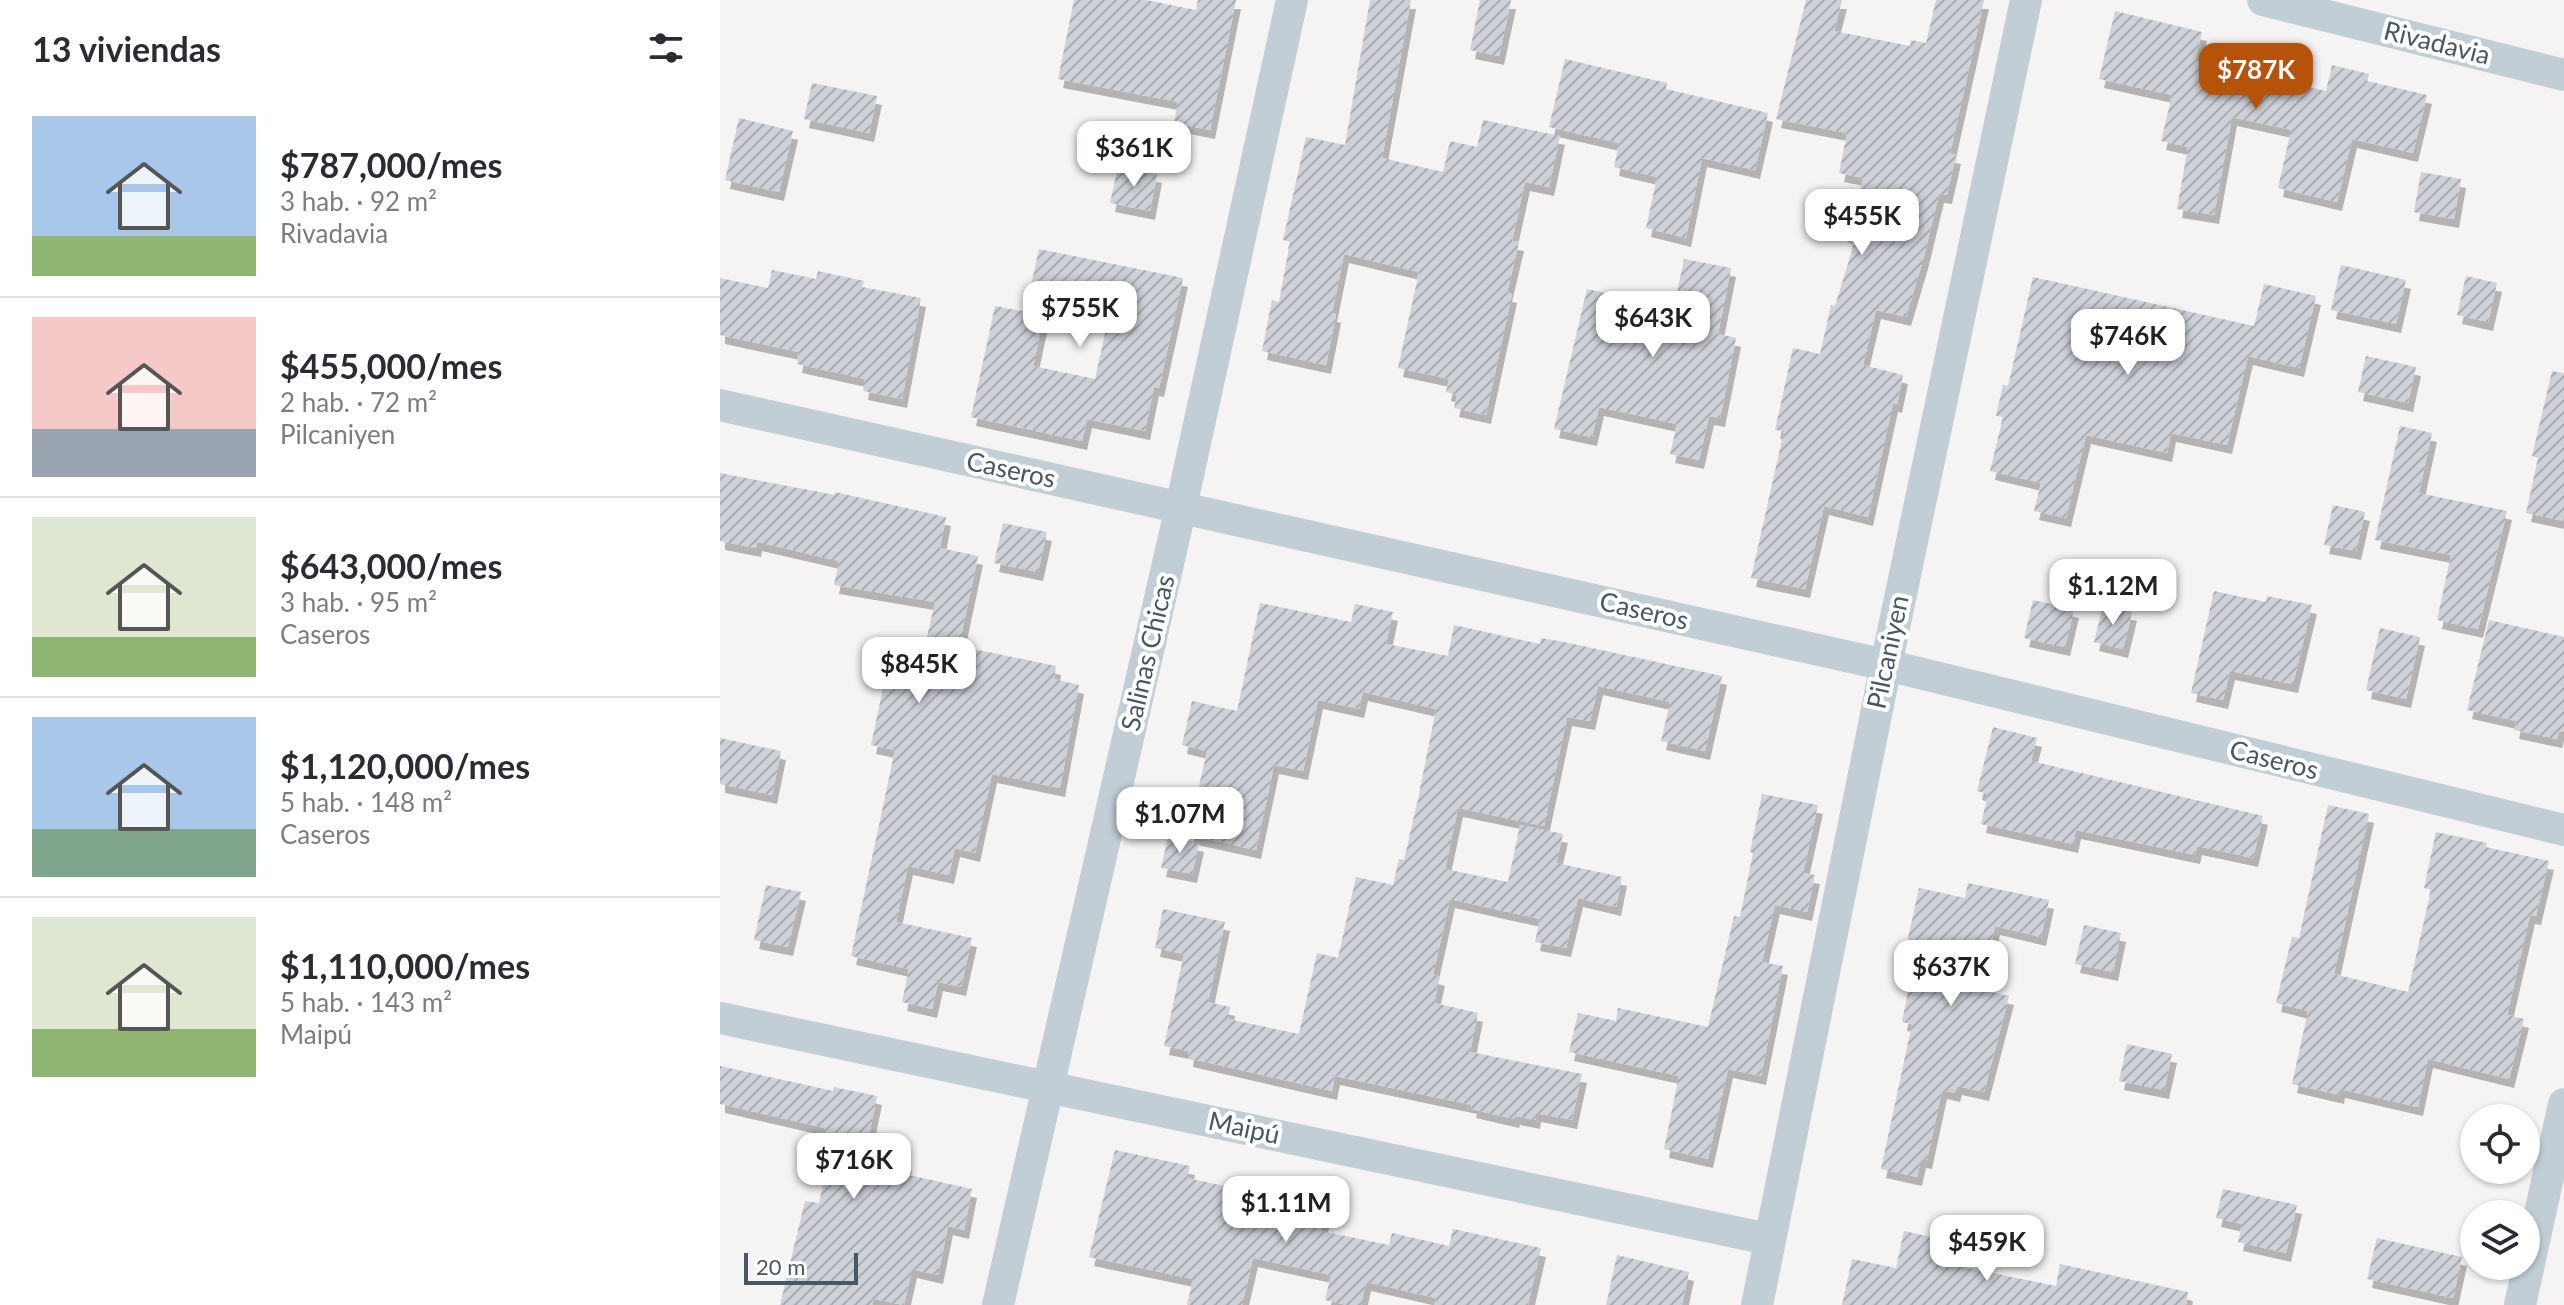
<!DOCTYPE html>
<html lang="es">
<head>
<meta charset="utf-8">
<style>
	:root { --surface:#fff; --page:#f2f2f3; --text:#2b2b33; --muted:#7c7c81; --line:#e1e1e2; --accent:#b45309 }
	body { margin:0; font-family:Lato,sans-serif; background:var(--page); color:var(--text); height:100vh; display:flex; flex-direction:column; font-size:30px; white-space:nowrap }
	* { box-sizing:border-box; margin:0 }
	p { font-size:26px; color:var(--muted) }
	.icon { flex:none; width:44px; height:44px; fill:none; stroke:currentColor; stroke-width:2; stroke-linecap:round; stroke-linejoin:round }
	.map { position:relative; flex:1; overflow:hidden }
	.panel { display:flex; flex-direction:column; background:var(--surface); width:720px }
	.panel>* { flex:none }
	.buttons { position:absolute; left:1740px; top:1104px; display:grid; gap:16px }
	.buttons a { display:grid; place-items:center; width:80px; height:80px; border-radius:50%; background:var(--surface); box-shadow:0 2px 6px #0004; font-size:40px }
	.scale { position:absolute; left:24px; bottom:20px; width:114px; box-sizing:border-box; padding-left:8px; border:4px solid #475763; border-top:0; font-size:22px; line-height:28px; white-space:nowrap; color:#475763; -webkit-text-stroke:6px #fff; paint-order:stroke }
	.price { position:absolute; translate:-50% -68px; padding:0 18px; border-radius:16px; background:#fff; color:#222; font-size:26px; line-height:52px; filter:drop-shadow(0 2px 4px #0008) }
	.price::after { content:''; position:absolute; left:50%; top:48px; width:24px; height:18px; margin-left:-12px; background:inherit; clip-path:polygon(0 0,100% 0,50% 100%) }
	.price.on { background:var(--accent); color:#fff }
	ul { padding:0; list-style:none }
	li { display:flex; align-items:center; gap:24px; height:200px; padding:0 32px }
	li+li { border-top:2px solid var(--line) }
	li span { display:grid; place-items:center; flex:none; width:224px; height:160px; border-radius:0px; color:#555 }
	li>.icon { margin-inline-start:auto }
	span .icon { width:96px; height:96px; fill:#fffc; stroke-width:1 }
	li b { font-size:34px }
	h2 { display:flex; justify-content:space-between; align-items:center; height:96px; padding:0 32px; font-size:34px }
	main { display:flex; flex:1; min-height:0 }
	.map>svg:first-child { display:block }
	.building { fill:url(#building-hatch); filter:url(#shadow) }
	.lines { fill:none; stroke-linecap:round; stroke-linejoin:round }
	.minor { stroke:#c2ced5; stroke-width:32 }
	.labels { text-anchor:middle; stroke-width:8; stroke-linejoin:round; paint-order:stroke }
	.street-label { font-size:26px; fill:#475763; stroke:#fff }
</style>
</head>
<body>
<main>
<section class="panel">
<h2>13 viviendas<svg class="icon" aria-label="filters" viewBox="0 0 24 24"><path d="M4 7h16M4 17h16"/><circle cx="9" cy="7" r="2"/><circle cx="15" cy="17" r="2"/></svg></h2>
<ul>
<li><span style="background:linear-gradient(#a9c7e8 75%,#8fb573 0)"><svg class="icon" aria-label="home" viewBox="0 0 24 24"><path d="M3 11l9-7 9 7M6 9v11h12V9"/></svg></span><div><b>$787,000/mes</b><p>3 hab. · 92 m²</p><p>Rivadavia</p></div></li>
<li><span style="background:linear-gradient(#f6c9c9 70%,#9aa5b1 0)"><svg class="icon" aria-label="home" viewBox="0 0 24 24"><path d="M3 11l9-7 9 7M6 9v11h12V9"/></svg></span><div><b>$455,000/mes</b><p>2 hab. · 72 m²</p><p>Pilcaniyen</p></div></li>
<li><span style="background:linear-gradient(#dfe7d0 75%,#8fb573 0)"><svg class="icon" aria-label="home" viewBox="0 0 24 24"><path d="M3 11l9-7 9 7M6 9v11h12V9"/></svg></span><div><b>$643,000/mes</b><p>3 hab. · 95 m²</p><p>Caseros</p></div></li>
<li><span style="background:linear-gradient(#a9c7e8 70%,#7fa58c 0)"><svg class="icon" aria-label="home" viewBox="0 0 24 24"><path d="M3 11l9-7 9 7M6 9v11h12V9"/></svg></span><div><b>$1,120,000/mes</b><p>5 hab. · 148 m²</p><p>Caseros</p></div></li>
<li><span style="background:linear-gradient(#dfe7d0 70%,#8fb573 0)"><svg class="icon" aria-label="home" viewBox="0 0 24 24"><path d="M3 11l9-7 9 7M6 9v11h12V9"/></svg></span><div><b>$1,110,000/mes</b><p>5 hab. · 143 m²</p><p>Maipú</p></div></li>
</ul>
</section>
<div class="map">
<svg width="1844" height="1305" viewBox="0 0 1844 1305">
	<defs>
		<pattern id="building-hatch" width="6" height="6" patternUnits="userSpaceOnUse" patternTransform="scale(2)"><rect width="6" height="6" fill="#ced2d8"/><path d="M-1 1l2-2M0 6l6-6M5 7l2-2" fill="none" stroke="#a9adb3"/></pattern>
		<filter id="shadow"><feDropShadow dx="5" dy="9" stdDeviation="0" flood-color="#0004"/></filter>
	</defs>
	<rect width="100%" height="100%" fill="#f5f3f3"/>
	<g class="building">
		<polygon points="354,0 426,0 476,10 478,0 516,0 490,130 454,123 458,102 338,79"/>
		<polygon points="650,0 691,0 662,158 723,172 730,141 757,147 763,120 840,136 829,187 805,182 792,241 799,242 787,293 792,294 766,415 734,408 737,395 726,392 729,379 678,368 699,272 624,254 612,313 616,314 606,365 542,351 552,300 559,302 570,242 563,240 586,137 625,145"/>
		<polygon points="760,0 791,0 779,56 750,50"/>
		<polygon points="1086,0 1122,0 1114,31 1190,46 1191,40 1206,43 1216,0 1264,0 1230,154 1236,155 1227,195 1219,194 1203,260 1186,317 1156,310 1143,365 1183,375 1177,404 1173,403 1148,517 1104,506 1085,589 1031,578 1064,431 1055,430 1073,348 1100,354 1111,305 1115,306 1134,244 1128,243 1143,178 1119,173 1127,133 1056,119"/>
		<polygon points="1395,11 1482,32 1475,61 1606,91 1612,65 1649,74 1647,81 1707,95 1693,153 1632,139 1617,202 1558,188 1571,130 1512,117 1494,215 1457,209 1468,147 1441,141 1452,95 1379,79"/>
		<polygon points="845,59 947,83 946,89 1048,113 1035,170 982,158 966,238 926,228 937,177 894,167 899,143 829,127"/>
		<polygon points="92,83 157,96 149,133 84,119"/>
		<polygon points="19,118 73,131 59,192 5,180"/>
		<polygon points="398,166 437,174 430,211 390,203"/>
		<polygon points="1701,172 1741,179 1734,219 1694,212"/>
		<polygon points="319,249 463,278 439,388 434,387 425,431 367,419 362,441 251,417 275,306 324,315 313,366 375,379 388,320 307,304"/>
		<polygon points="964,259 1011,268 998,334 1016,338 1000,418 989,416 979,460 950,454 957,424 879,407 872,437 834,429 867,289 954,308"/>
		<polygon points="1621,265 1686,280 1676,324 1611,310"/>
		<polygon points="52,270 96,279 98,271 144,281 142,287 201,298 182,399 143,391 145,379 77,364 79,352 0,335 0,278 48,288"/>
		<polygon points="1746,276 1777,283 1768,322 1737,315"/>
		<polygon points="1313,277 1534,326 1544,284 1596,296 1579,368 1528,356 1507,445 1451,433 1447,453 1366,435 1346,518 1314,511 1321,483 1270,471 1283,417 1276,416 1283,385 1288,386"/>
		<polygon points="1646,356 1696,367 1688,403 1638,392"/>
		<polygon points="1832,371 1844,373 1844,521 1806,513 1818,458 1812,456"/>
		<polygon points="1680,426 1712,433 1699,493 1787,511 1758,629 1717,620 1731,555 1655,540"/>
		<polygon points="0,473 115,495 115,492 226,517 220,548 258,556 239,646 336,666 334,679 359,685 340,788 272,774 255,853 235,848 229,875 188,866 176,922 252,938 241,987 218,982 212,1009 182,1002 189,969 131,956 175,750 151,745 169,660 200,667 215,602 114,585 119,561 37,542 36,548 0,541"/>
		<polygon points="1613,505 1645,512 1636,551 1604,545"/>
		<polygon points="283,523 327,532 318,572 274,563"/>
		<polygon points="1494,591 1546,602 1547,596 1592,605 1573,684 1510,671 1503,700 1471,693"/>
		<polygon points="1313,600 1354,609 1345,647 1304,638"/>
		<polygon points="540,603 631,622 635,604 673,612 666,644 728,656 734,625 820,644 821,638 844,642 1002,676 985,751 941,741 950,702 878,686 870,721 847,717 824,826 738,808 725,869 788,882 800,825 843,834 836,863 902,877 896,907 858,898 846,948 815,942 820,919 730,899 713,975 720,977 714,1003 758,1013 750,1052 862,1074 852,1120 816,1113 815,1120 795,1116 794,1119 751,1109 752,1105 615,1076 612,1091 468,1058 469,1051 444,1046 464,954 435,948 443,909 505,922 488,1002 510,1007 508,1019 579,1034 597,953 618,958 636,877 673,885 679,859 684,860 698,799 716,709 643,692 639,709 598,700 583,771 554,765 536,850 468,835 487,751 462,745 472,701 517,711"/>
		<polygon points="1383,606 1412,612 1403,649 1374,642"/>
		<polygon points="1769,620 1844,637 1844,732 1839,731 1837,739 1794,730 1796,721 1747,710"/>
		<polygon points="1660,628 1700,637 1686,699 1646,690"/>
		<polygon points="1273,727 1317,738 1311,761 1543,816 1533,858 1477,846 1475,855 1356,830 1353,844 1261,824 1268,794 1257,791"/>
		<polygon points="0,738 61,751 52,795 0,784"/>
		<polygon points="1042,794 1098,805 1083,873 1095,875 1087,912 1055,905 1042,962 1063,966 1041,1076 1008,1069 988,1159 944,1149 959,1076 849,1052 858,1013 896,1021 898,1008 988,1027 1014,916 1020,917 1033,853 1030,852"/>
		<polygon points="1608,805 1649,814 1614,974 1688,992 1711,890 1704,888 1716,832 1767,843 1766,847 1829,861 1816,916 1810,915 1787,1015 1804,1019 1789,1079 1708,1059 1698,1107 1620,1089 1619,1095 1572,1084 1588,1011 1556,1003 1572,937 1579,938"/>
		<polygon points="448,836 479,843 472,874 441,868"/>
		<polygon points="1248,883 1329,900 1321,937 1275,926 1261,990 1289,996 1264,1092 1237,1086 1235,1093 1222,1090 1207,1160 1201,1159 1197,1177 1161,1169 1192,1024 1182,1022 1197,945 1187,943 1199,888 1245,898"/>
		<polygon points="46,885 81,892 68,947 34,940"/>
		<polygon points="1364,925 1401,933 1393,972 1355,964"/>
		<polygon points="1407,1044 1452,1054 1444,1090 1399,1081"/>
		<polygon points="0,1066 113,1091 114,1087 157,1096 145,1154 187,1162 184,1174 252,1189 244,1230 228,1226 218,1275 192,1269 184,1305 154,1299 152,1305 60,1305 85,1201 99,1203 112,1143 102,1141 105,1128 0,1104"/>
		<polygon points="395,1150 470,1166 467,1178 543,1194 540,1206 604,1219 601,1231 669,1245 672,1233 729,1246 733,1229 821,1248 808,1305 714,1305 716,1298 646,1282 641,1305 627,1305 605,1300 611,1275 533,1258 522,1305 467,1305 473,1279 369,1257"/>
		<polygon points="1503,1189 1577,1205 1566,1253 1518,1242 1522,1224 1496,1218"/>
		<polygon points="1184,1231 1238,1243 1234,1265 1336,1286 1340,1264 1468,1292 1466,1305 1122,1305 1132,1259 1176,1268"/>
		<polygon points="1657,1238 1742,1257 1733,1298 1647,1279"/>
		<polygon points="897,1255 969,1272 962,1305 886,1305"/>
	</g>
	<g class="lines">
		<g class="minor">
			<polyline points="1543,0 1844,75"/>
			<polyline points="0,405 1166,665 1844,830"/>
			<polyline points="0,1018 1048,1239"/>
			<polyline points="278,1305 461,507 572,0"/>
			<polyline points="1037,1305 1166,665 1306,0"/>
			<polyline points="1800,1305 1844,1104"/>
		</g>
	</g>
	<g class="labels">
		<g class="street-label">
			<text transform="translate(1717 43) rotate(14)" y="9">Rivadavia</text>
			<text transform="translate(291 470) rotate(12)" y="9">Caseros</text>
			<text transform="translate(924 611) rotate(13)" y="9">Caseros</text>
			<text transform="translate(1168 652) rotate(-78)" y="9">Pilcaniyen</text>
			<text transform="translate(428 653) rotate(-77)" y="9">Salinas Chicas</text>
			<text transform="translate(1554 760) rotate(14)" y="9">Caseros</text>
			<text transform="translate(524 1128) rotate(12)" y="9">Maipú</text>
		</g>
	</g>
</svg>
<div class="buttons">
<a><svg class="icon" aria-label="locate" viewBox="0 0 24 24"><circle cx="12" cy="12" r="6"/><path d="M12 2v4M12 18v4M2 12h4M18 12h4"/></svg></a>
<a><svg class="icon" aria-label="layers" viewBox="0 0 24 24"><path d="M12 4l9 5-9 5-9-5zM3 14l9 5 9-5"/></svg></a>
</div>
<div class="scale">20 m</div>
<b class="price on" style="left:1536px;top:111px">$787K</b>
<b class="price" style="left:414px;top:189px">$361K</b>
<b class="price" style="left:1142px;top:257px">$455K</b>
<b class="price" style="left:360px;top:349px">$755K</b>
<b class="price" style="left:933px;top:359px">$643K</b>
<b class="price" style="left:1408px;top:377px">$746K</b>
<b class="price" style="left:1393px;top:627px">$1.12M</b>
<b class="price" style="left:199px;top:705px">$845K</b>
<b class="price" style="left:460px;top:855px">$1.07M</b>
<b class="price" style="left:1231px;top:1008px">$637K</b>
<b class="price" style="left:134px;top:1201px">$716K</b>
<b class="price" style="left:566px;top:1244px">$1.11M</b>
<b class="price" style="left:1267px;top:1283px">$459K</b>
</div>
</main>
</body>
</html>
